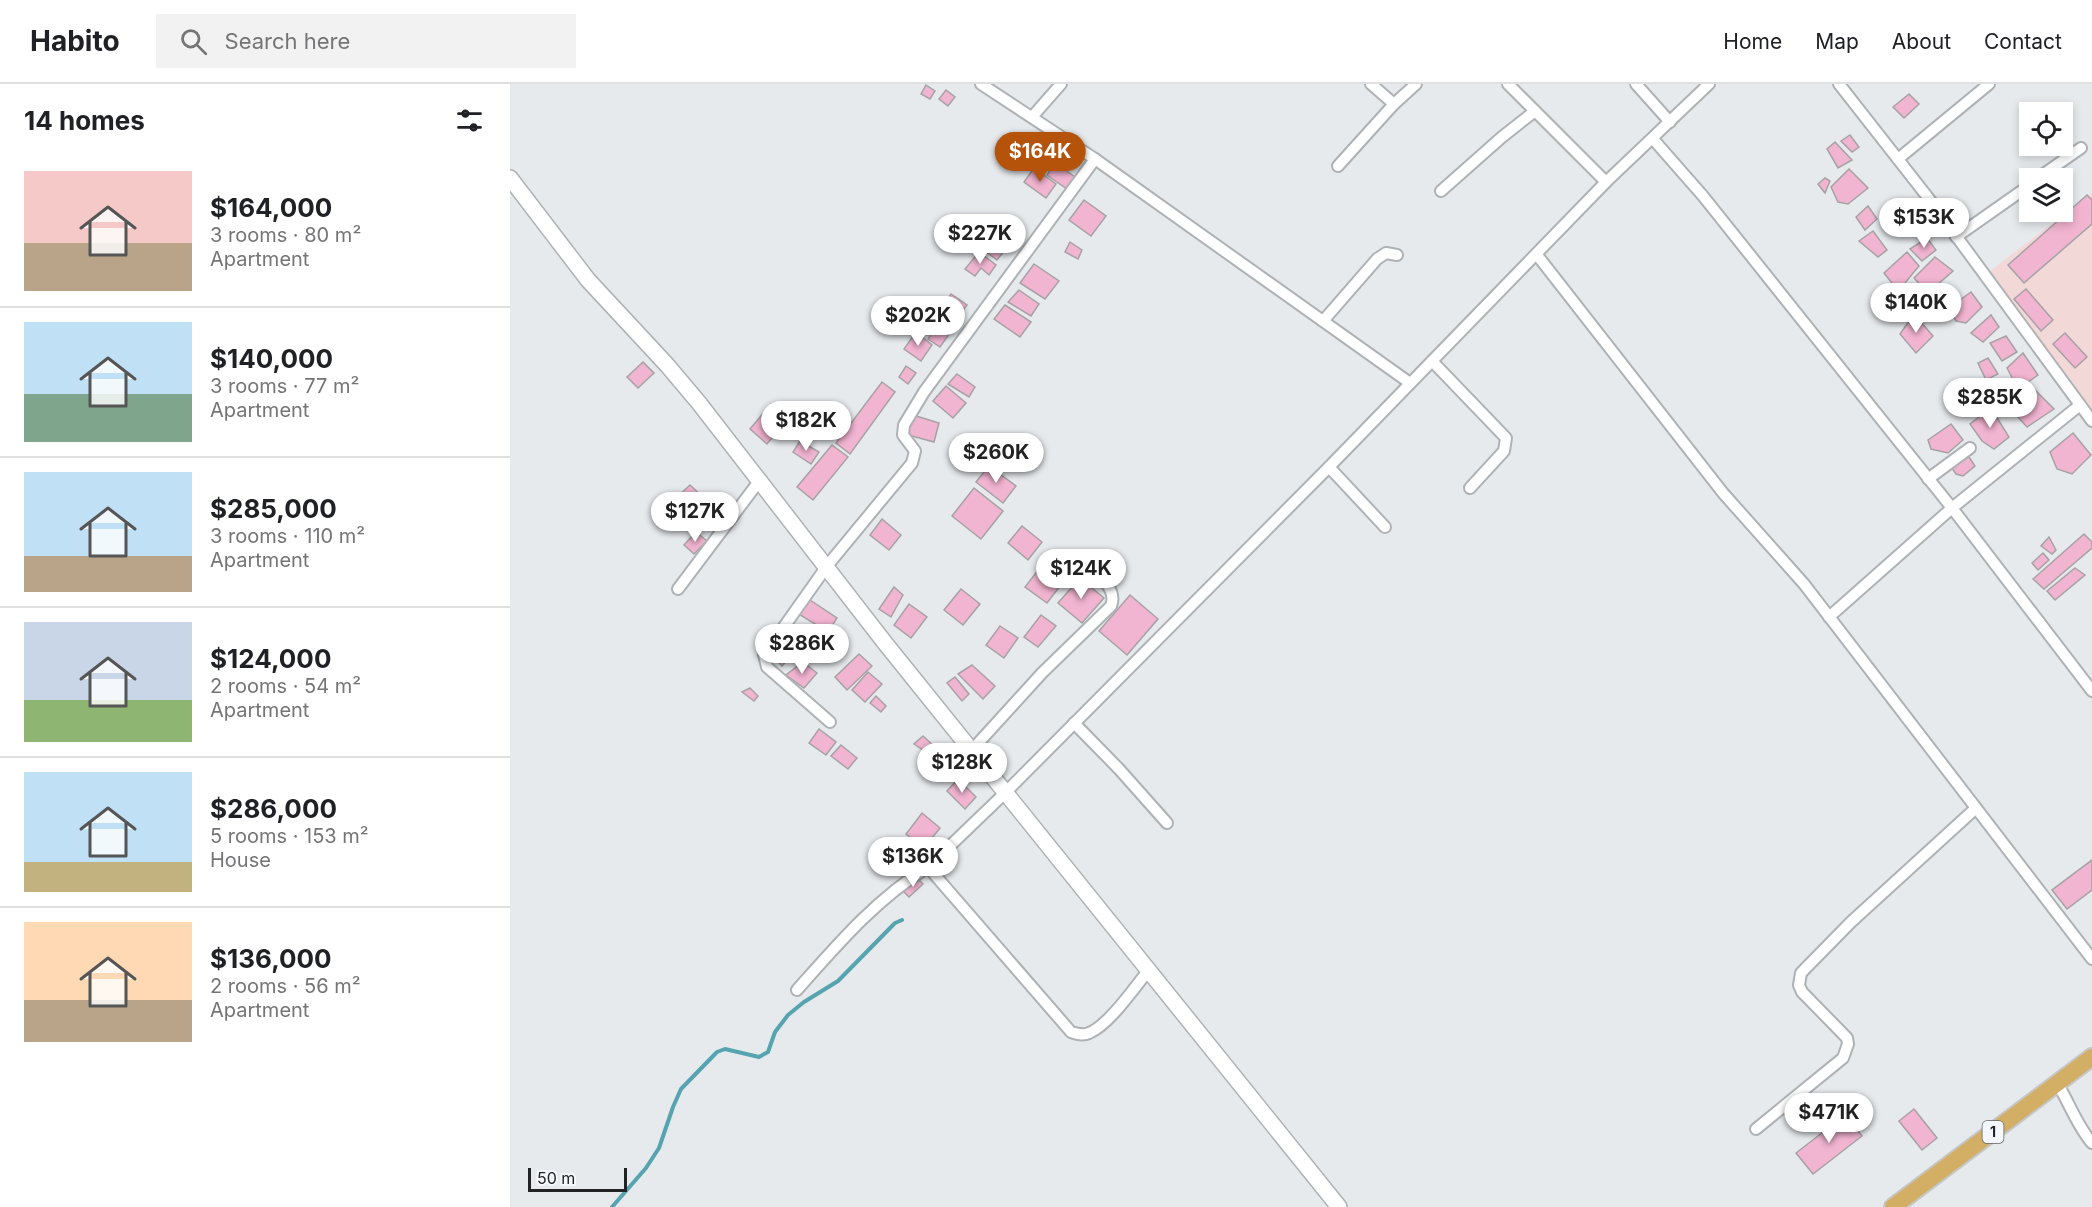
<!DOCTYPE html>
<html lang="en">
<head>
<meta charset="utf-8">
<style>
	:root { --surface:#fff; --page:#f2f2f2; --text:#202124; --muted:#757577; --line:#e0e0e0; --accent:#b45309 }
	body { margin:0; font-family:Inter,sans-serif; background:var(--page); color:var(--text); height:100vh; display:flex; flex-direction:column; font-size:22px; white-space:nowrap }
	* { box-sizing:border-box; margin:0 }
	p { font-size:20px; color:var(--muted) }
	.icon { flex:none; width:33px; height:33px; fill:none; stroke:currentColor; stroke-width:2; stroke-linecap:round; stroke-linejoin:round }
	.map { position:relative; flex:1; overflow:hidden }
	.sheet { display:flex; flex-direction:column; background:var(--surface); width:510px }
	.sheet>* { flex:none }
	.buttons { position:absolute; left:1509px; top:18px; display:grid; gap:12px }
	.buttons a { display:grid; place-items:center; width:54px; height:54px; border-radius:0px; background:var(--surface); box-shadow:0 3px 9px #0003; font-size:30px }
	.scale { position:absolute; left:18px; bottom:15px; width:99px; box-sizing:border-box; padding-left:6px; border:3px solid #222324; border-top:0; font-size:16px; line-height:21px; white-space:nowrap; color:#222324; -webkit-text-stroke:4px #f4f7fb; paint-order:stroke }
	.price { position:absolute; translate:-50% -51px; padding:0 14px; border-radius:21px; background:#fff; color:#222; font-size:20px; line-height:39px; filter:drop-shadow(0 2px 3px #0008) }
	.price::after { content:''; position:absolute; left:50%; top:36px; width:18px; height:14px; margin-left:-9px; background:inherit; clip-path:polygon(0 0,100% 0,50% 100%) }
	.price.current { background:var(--accent); color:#fff }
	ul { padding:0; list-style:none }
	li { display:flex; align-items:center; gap:18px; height:150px; padding:0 24px }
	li+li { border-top:2px solid var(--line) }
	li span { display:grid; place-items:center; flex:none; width:168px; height:120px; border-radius:0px; color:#555 }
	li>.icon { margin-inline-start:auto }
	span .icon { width:72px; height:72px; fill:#fffc; stroke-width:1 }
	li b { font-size:26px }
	h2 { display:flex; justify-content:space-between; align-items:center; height:72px; padding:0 24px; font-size:26px }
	header { display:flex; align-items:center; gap:36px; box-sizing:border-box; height:84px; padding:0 30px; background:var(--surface); border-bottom:2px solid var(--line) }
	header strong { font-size:28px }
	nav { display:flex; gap:33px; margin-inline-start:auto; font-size:21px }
	.search { width:420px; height:54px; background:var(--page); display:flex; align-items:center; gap:15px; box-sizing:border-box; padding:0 21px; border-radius:0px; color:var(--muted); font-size:22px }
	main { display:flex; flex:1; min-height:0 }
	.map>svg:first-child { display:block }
	.education { fill:#f3d8d8 }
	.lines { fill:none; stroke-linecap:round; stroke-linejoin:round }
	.stream { stroke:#55a4af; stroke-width:4 }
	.building { fill:#f1b4d1; stroke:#a6a2a4; stroke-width:1.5 }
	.street-casing { stroke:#afb2b5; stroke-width:14 }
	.secondary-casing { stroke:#afb2b5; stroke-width:18 }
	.primary-casing { stroke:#c6c6c6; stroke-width:20 }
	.street { stroke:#fff; stroke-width:10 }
	.secondary { stroke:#fff; stroke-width:15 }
	.primary { stroke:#d3af66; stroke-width:16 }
	.labels { text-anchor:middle; stroke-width:6; stroke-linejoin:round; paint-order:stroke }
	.shield { fill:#f4f7fb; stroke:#616364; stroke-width:1.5 }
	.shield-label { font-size:14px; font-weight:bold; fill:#222324 }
</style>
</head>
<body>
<header>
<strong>Habito</strong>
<div class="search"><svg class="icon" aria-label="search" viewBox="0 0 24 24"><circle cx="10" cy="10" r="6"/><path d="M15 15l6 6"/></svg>Search here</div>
<nav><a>Home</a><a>Map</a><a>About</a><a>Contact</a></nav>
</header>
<main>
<section class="sheet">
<h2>14 homes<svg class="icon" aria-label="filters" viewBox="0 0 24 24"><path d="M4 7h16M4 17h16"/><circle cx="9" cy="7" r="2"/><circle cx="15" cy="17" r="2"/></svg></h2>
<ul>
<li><span style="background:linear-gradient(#f6c9c9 60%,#b9a48a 0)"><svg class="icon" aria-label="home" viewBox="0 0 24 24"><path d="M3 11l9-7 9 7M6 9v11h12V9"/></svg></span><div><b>$164,000</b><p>3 rooms · 80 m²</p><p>Apartment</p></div></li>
<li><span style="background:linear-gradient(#bfe0f5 60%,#7fa58c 0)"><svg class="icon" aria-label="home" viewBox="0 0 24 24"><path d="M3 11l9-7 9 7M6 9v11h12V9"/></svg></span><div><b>$140,000</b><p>3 rooms · 77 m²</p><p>Apartment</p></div></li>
<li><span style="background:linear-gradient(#bfe0f5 70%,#b9a48a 0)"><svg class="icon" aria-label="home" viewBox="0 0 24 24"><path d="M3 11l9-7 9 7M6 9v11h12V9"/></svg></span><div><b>$285,000</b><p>3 rooms · 110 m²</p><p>Apartment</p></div></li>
<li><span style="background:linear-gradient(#c9d6e8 65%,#8fb573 0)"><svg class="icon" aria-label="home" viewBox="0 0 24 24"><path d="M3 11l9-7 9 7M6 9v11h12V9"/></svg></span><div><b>$124,000</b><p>2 rooms · 54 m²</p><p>Apartment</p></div></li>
<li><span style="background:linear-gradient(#bfe0f5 75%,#c2b280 0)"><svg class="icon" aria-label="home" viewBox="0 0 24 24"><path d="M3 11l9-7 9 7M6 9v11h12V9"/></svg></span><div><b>$286,000</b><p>5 rooms · 153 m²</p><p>House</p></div></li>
<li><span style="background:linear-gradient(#ffd9b3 65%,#b9a48a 0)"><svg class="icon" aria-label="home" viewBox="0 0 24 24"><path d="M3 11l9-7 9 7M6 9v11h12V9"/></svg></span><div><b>$136,000</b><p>2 rooms · 56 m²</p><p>Apartment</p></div></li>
</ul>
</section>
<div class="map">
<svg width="1582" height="1123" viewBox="0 0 1582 1123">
	<rect width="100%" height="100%" fill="#e7eaed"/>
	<polygon class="education" points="1582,109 1582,322 1577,327 1476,190"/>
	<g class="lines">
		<polyline class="stream" points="102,1123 136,1084 149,1064 163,1023 171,1005 207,968 215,965 249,973 258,968 265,948 278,931 294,918 328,897 385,839 392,836"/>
	</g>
	<g class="building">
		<polygon points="416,1 425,7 420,15 411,10"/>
		<polygon points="436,6 445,13 438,22 429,15"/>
		<polygon points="1399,10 1409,20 1394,34 1383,23"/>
		<polygon points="1340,51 1349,63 1342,68 1331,57"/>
		<polygon points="1325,58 1342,76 1328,84 1317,65"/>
		<polygon points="545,79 565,93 557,105 537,91"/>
		<polygon points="524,84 546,100 536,114 514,98"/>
		<polygon points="1339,85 1358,104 1338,120 1328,118 1321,103"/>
		<polygon points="1315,94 1320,97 1315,109 1308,100"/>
		<polygon points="1577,111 1582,116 1582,140 1514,199 1498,181"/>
		<polygon points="574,116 596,132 581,152 559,136"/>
		<polygon points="1358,122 1367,135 1355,146 1346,133"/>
		<polygon points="478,146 498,162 487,176 467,161"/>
		<polygon points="1363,147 1377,166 1368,173 1349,157"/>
		<polygon points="1417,154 1426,166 1412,177 1400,165"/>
		<polygon points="560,158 572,166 568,175 555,168"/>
		<polygon points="469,168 486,181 479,191 471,184 465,192 455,185"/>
		<polygon points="1397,168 1409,182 1390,205 1386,204 1374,189"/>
		<polygon points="1425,173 1443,187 1418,209 1404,194"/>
		<polygon points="524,180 549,197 535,215 510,199"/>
		<polygon points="1516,205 1543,236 1531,247 1504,215"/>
		<polygon points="509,206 529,220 521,232 498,218"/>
		<polygon points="1442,206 1449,212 1439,221 1431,214"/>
		<polygon points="1461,208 1472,223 1456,239 1446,237 1439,224"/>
		<polygon points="1414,209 1431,221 1417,233 1404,218"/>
		<polygon points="441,210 457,221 446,236 430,225"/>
		<polygon points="495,221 521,238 510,253 484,235"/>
		<polygon points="422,228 431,235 418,251 411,244"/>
		<polygon points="1404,230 1423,252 1406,269 1390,250"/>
		<polygon points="1481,231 1489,243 1473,258 1461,249"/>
		<polygon points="428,240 440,249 430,263 418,255"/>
		<polygon points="406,248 422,261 411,277 394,265"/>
		<polygon points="1555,249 1577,273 1565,284 1543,260"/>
		<polygon points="1496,252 1507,268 1492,277 1480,259"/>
		<polygon points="1513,269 1528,291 1508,305 1497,284"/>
		<polygon points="1478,274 1488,290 1476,296 1468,279"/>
		<polygon points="133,278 144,289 128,304 117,293"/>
		<polygon points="396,282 406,289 398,300 389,293"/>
		<polygon points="447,290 465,303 459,313 438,300"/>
		<polygon points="372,298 385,308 340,370 326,359"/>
		<polygon points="1486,300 1491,306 1480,316 1474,310"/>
		<polygon points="436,302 456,319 443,334 423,317"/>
		<polygon points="1524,305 1544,325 1517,343 1497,321"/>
		<polygon points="261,320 278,335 257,360 240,345"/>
		<polygon points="1481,324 1499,353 1484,365 1472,357 1460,340"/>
		<polygon points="403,331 429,339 424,358 398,351"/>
		<polygon points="1441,340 1453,356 1438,369 1421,365 1418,356"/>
		<polygon points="1563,349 1581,371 1562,390 1547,385 1540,368"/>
		<polygon points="290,357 309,368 301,380 283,368"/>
		<polygon points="322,361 338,373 303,416 287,403"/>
		<polygon points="1457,370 1465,382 1453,392 1446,390 1440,381"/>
		<polygon points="479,382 506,402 493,419 466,398"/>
		<polygon points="180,401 196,416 180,433 163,417"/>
		<polygon points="464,404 493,427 471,455 442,432"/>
		<polygon points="372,435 391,451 379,466 360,451"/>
		<polygon points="512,442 532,458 518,476 498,459"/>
		<polygon points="186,448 197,457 184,470 174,461"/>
		<polygon points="1574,450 1582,458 1582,464 1534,505 1523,495"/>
		<polygon points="1539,453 1546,466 1542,470 1531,462"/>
		<polygon points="1533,469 1539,476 1528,486 1522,479"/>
		<polygon points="1565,484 1575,491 1545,516 1537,507"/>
		<polygon points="529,485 550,502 537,519 515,503"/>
		<polygon points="570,494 594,514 572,539 548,519"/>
		<polygon points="384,503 393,511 381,533 369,525"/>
		<polygon points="451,505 470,520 453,541 434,526"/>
		<polygon points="620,511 648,535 617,571 589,547"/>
		<polygon points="297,514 327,534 318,548 287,529"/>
		<polygon points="399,520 417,533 401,554 384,541"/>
		<polygon points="531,531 546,542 528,563 514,553"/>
		<polygon points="490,542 508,554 494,574 476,561"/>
		<polygon points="268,560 280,573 272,582 260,568"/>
		<polygon points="349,570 362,582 337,606 325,593"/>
		<polygon points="293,578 307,589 294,604 276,591"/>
		<polygon points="462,581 485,602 473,615 448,590"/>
		<polygon points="358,588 372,600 355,618 342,606"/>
		<polygon points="445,593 459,610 452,617 437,599"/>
		<polygon points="240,604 248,612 244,617 232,608"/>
		<polygon points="366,612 376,622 371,628 360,619"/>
		<polygon points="309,645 326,658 316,671 299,659"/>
		<polygon points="413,652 425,663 419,670 404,660"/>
		<polygon points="331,661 347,674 338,685 321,672"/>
		<polygon points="448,695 466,713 455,725 437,707"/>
		<polygon points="412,729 430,744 414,764 396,750"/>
		<polygon points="1582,776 1582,806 1557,825 1542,806"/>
		<polygon points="407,794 413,800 399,813 393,807"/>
		<polygon points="1404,1025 1427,1054 1412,1066 1389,1037"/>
		<polygon points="1335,1031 1352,1052 1303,1090 1286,1069"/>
	</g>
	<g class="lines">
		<defs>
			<g id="street">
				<polyline points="471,0 585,75 900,299"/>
				<polyline points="861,0 884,20 906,0"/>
				<polyline points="998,0 1096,98"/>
				<polyline points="1126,0 1160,38"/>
				<polyline points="1329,0 1416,111 1582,337"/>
				<polyline points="522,33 551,0"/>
				<polyline points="1143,55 1193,112 1442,424 1582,607"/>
				<polyline points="1388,75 1479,0"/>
				<polyline points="828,82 884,20"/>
				<polyline points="1528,94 1571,64"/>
				<polyline points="931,107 992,53 1025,27"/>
				<polyline points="1446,153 1520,101"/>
				<polyline points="1027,171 1213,409 1294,500 1582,875"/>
				<polyline points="813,237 867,175 876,169 887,171"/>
				<polyline points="922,277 996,354 994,367 960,404"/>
				<polyline points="819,383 875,443"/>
				<polyline points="1418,395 1460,364"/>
				<polyline points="168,505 250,396"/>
				<polyline points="1319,533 1442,424 1570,321"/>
				<polyline points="320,638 257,583 254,571 317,482 402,379 405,367 393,351 394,341 414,308 585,75"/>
				<polyline points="564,639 609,685 657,739"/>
				<path d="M461,667l71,-78 69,-67c5,-13 -4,-21 -11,-31"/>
				<path d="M638,887c-14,17 -39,54 -59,62 -6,3 -12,1 -18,-1l-143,-165 77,-74 324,-326 277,-285 103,-98"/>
				<path d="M287,906c40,-45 79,-91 131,-123"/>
				<path d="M1547,999c12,19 20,43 35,60"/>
				<polyline points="1246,1045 1333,974 1338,960 1337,954 1292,908 1289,901 1291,889 1341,838 1466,724"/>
			</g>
			<polyline id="secondary" points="0,94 78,196 157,281 189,319 375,559 829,1123"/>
			<polyline id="primary" points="1383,1123 1582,973"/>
		</defs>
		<use href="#street" class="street-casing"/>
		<use href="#secondary" class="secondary-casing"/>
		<use href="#primary" class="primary-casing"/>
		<use href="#street" class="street"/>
		<use href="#secondary" class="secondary"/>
		<use href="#primary" class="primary"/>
	</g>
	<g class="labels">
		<rect class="shield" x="1472.5" y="1037" width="21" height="22" rx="4.5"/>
		<g class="shield-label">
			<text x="1483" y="1053">1</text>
		</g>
	</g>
</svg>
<div class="buttons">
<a><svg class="icon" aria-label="locate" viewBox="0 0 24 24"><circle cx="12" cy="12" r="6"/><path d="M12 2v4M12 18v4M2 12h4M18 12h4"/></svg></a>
<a><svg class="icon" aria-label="layers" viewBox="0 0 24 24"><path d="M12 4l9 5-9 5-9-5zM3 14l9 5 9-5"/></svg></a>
</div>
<div class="scale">50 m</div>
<b class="price current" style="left:530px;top:99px">$164K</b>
<b class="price" style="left:1414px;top:165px">$153K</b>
<b class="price" style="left:470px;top:181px">$227K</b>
<b class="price" style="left:1406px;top:250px">$140K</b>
<b class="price" style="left:408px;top:263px">$202K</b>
<b class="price" style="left:1480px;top:345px">$285K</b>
<b class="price" style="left:296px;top:368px">$182K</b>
<b class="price" style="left:486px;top:400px">$260K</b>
<b class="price" style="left:185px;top:459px">$127K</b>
<b class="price" style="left:571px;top:516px">$124K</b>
<b class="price" style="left:292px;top:591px">$286K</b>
<b class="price" style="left:452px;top:710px">$128K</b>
<b class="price" style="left:403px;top:804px">$136K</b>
<b class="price" style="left:1319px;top:1060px">$471K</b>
</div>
</main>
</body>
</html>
